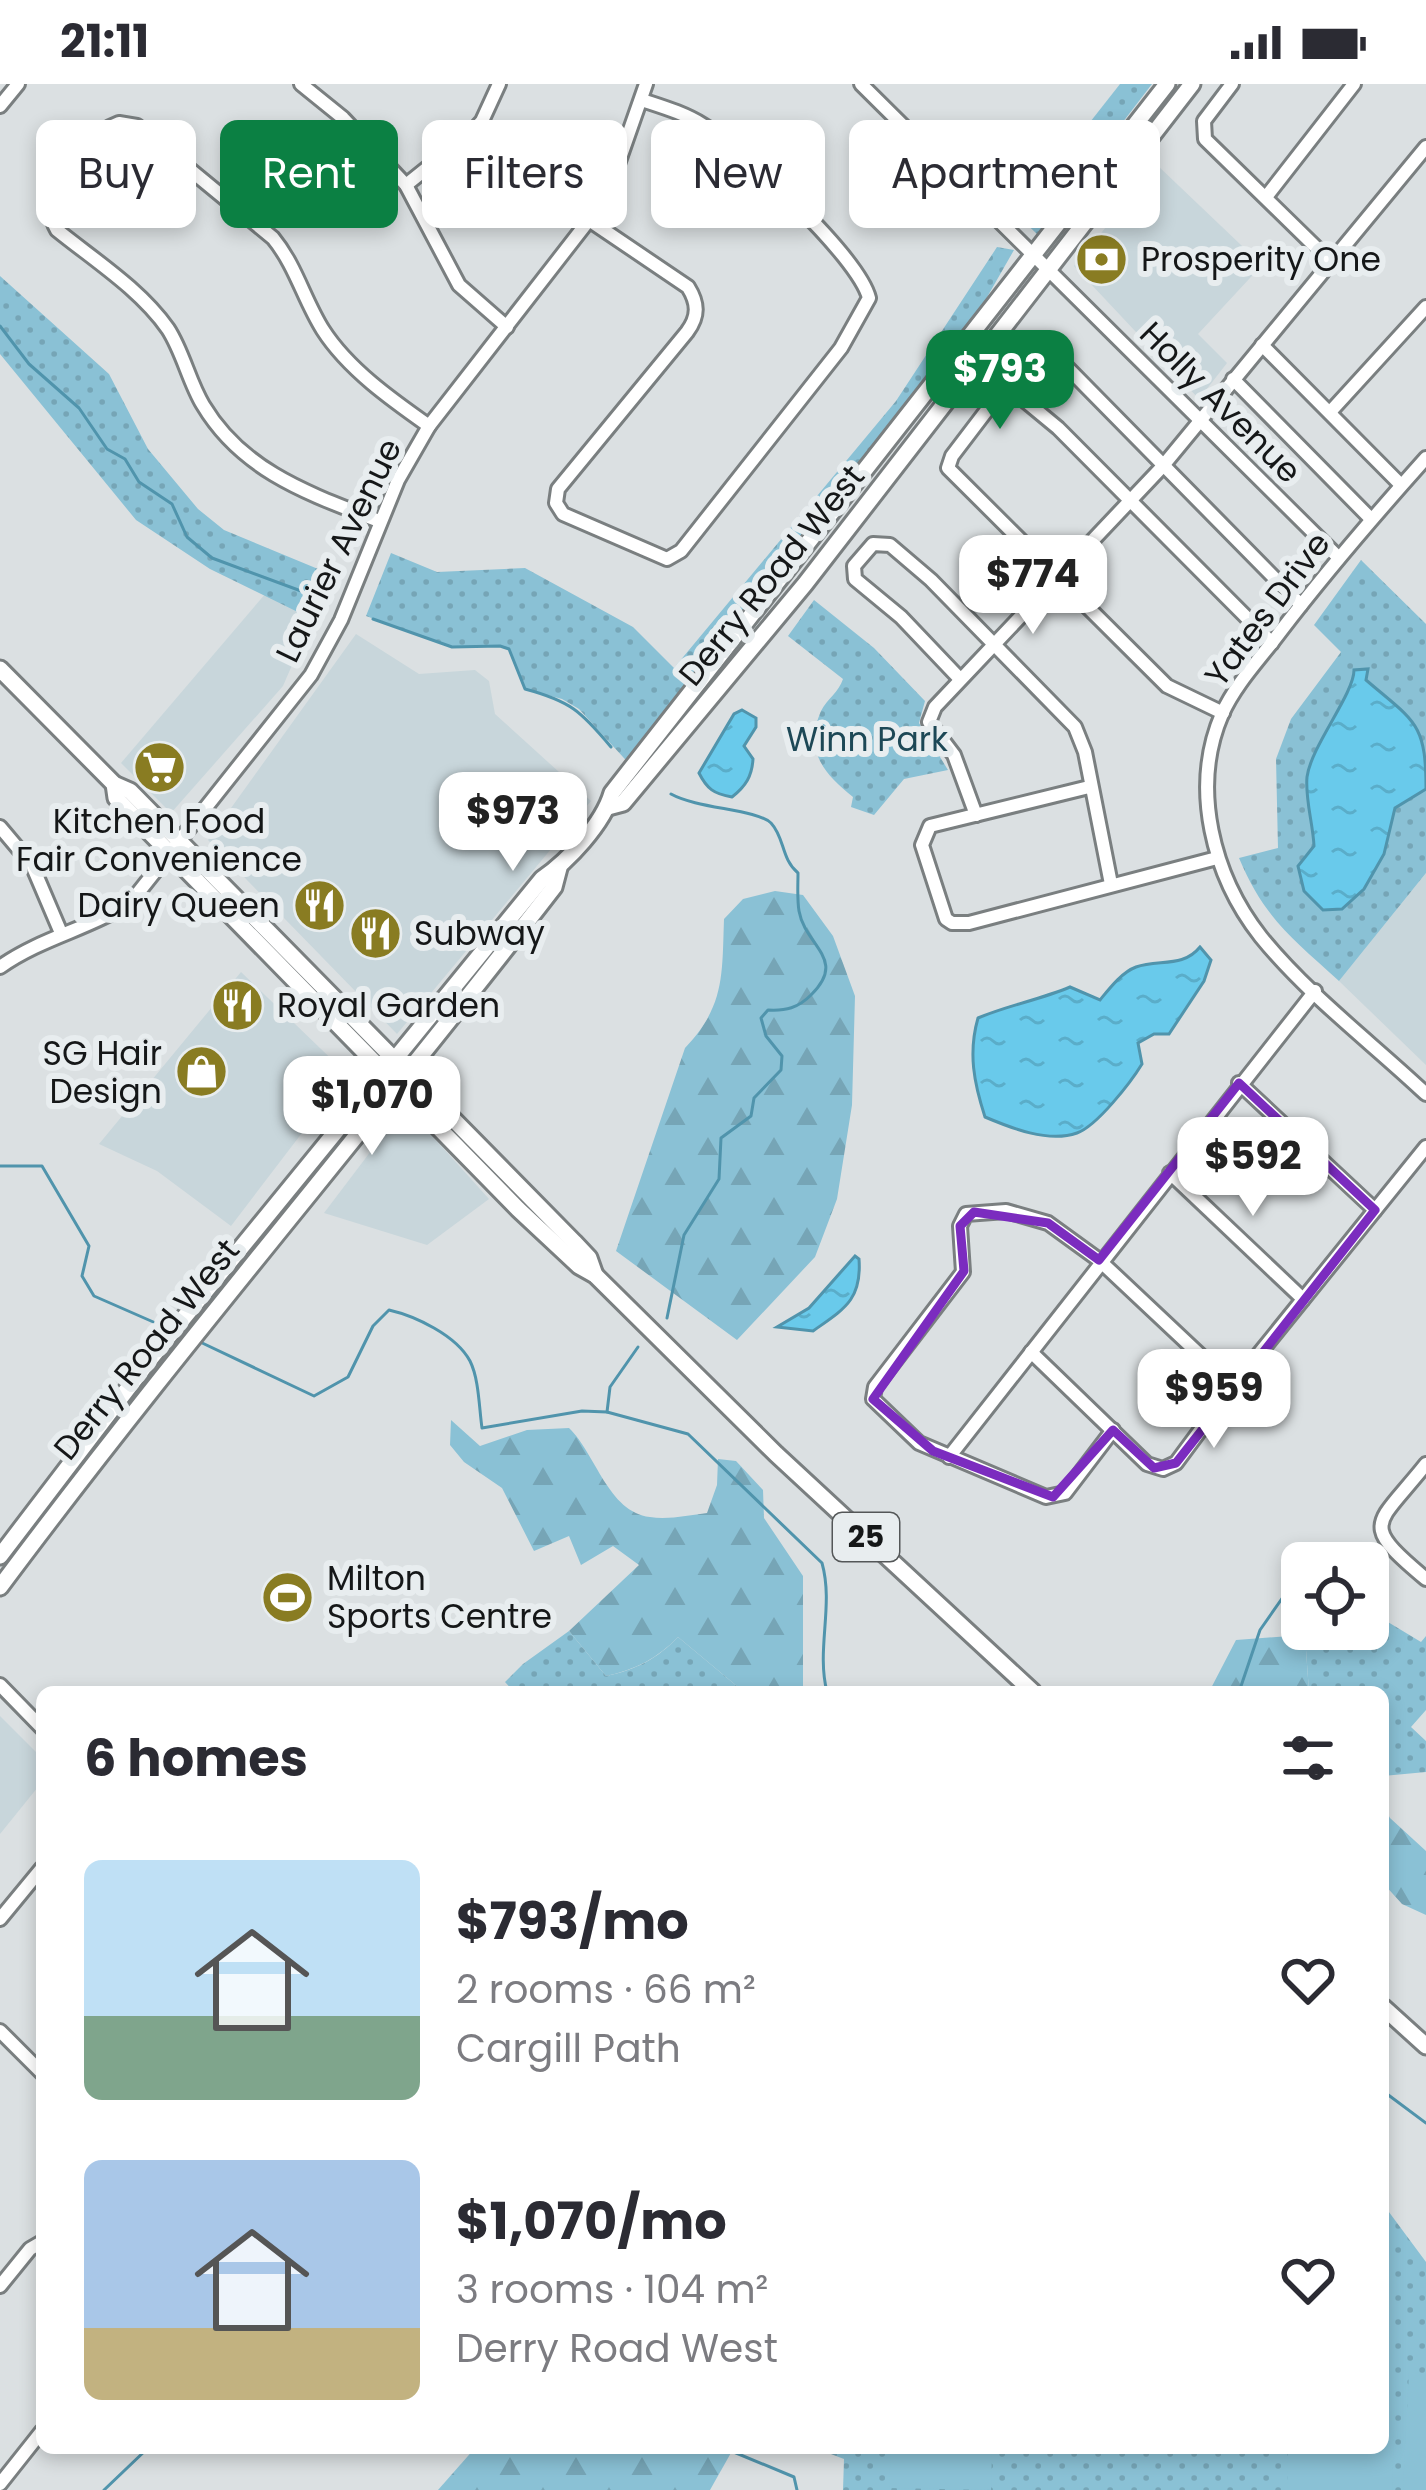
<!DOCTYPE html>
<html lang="en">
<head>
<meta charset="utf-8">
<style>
	:root { --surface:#fff; --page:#f2f2f3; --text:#2b2b33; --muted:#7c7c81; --accent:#0b8043 }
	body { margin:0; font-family:Poppins,sans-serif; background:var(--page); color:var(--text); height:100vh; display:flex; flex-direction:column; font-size:45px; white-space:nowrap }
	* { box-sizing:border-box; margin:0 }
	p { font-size:39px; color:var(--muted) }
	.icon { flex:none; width:66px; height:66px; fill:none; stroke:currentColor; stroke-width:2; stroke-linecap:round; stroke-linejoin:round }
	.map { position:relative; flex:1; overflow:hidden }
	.drawer { position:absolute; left:36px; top:1602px; width:1353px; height:768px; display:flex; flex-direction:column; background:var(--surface); border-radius:18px; box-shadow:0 6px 18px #0003 }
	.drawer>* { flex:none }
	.hud { position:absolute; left:36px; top:36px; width:1356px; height:108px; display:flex; gap:24px }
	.fabs { position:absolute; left:1281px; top:1458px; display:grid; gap:24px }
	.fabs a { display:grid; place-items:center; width:108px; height:108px; border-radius:18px; background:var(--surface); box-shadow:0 6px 18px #0003; font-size:60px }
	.price { position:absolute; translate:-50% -102px; padding:0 27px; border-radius:24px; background:#fff; color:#222; font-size:39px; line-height:78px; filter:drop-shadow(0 3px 6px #0008) }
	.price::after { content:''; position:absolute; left:50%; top:72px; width:36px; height:27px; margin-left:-18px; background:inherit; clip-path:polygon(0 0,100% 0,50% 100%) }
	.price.current { background:var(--accent); color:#fff }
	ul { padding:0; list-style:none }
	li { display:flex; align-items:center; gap:36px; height:300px; padding:0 48px }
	li span { display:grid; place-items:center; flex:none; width:336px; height:240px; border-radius:18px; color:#555 }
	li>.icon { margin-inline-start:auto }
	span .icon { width:144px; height:144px; fill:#fffc; stroke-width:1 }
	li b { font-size:51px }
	h2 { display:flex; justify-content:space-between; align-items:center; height:144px; padding:0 48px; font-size:51px }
	.tag { padding:0 42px; border-radius:18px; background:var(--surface); box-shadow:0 6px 18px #0003; font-size:42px; line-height:108px }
	.tag.current { background:var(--accent); color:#fff }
	.status { display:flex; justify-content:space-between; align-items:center; height:84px; padding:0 60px; background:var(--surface); direction:ltr }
	.status svg { height:33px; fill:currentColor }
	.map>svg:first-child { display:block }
	.built { fill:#c8d6db }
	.forest { fill:url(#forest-firs) }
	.park { fill:url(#park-dots) }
	.garden { fill:#8ac1d5 }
	.water { fill:url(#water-ripples); stroke:#5094ac; stroke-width:3 }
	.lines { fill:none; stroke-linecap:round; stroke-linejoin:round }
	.stream { stroke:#5094ac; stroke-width:3 }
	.minor-casing { stroke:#7a7f80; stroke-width:18 }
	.major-casing { stroke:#7a7f80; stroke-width:21 }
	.minor { stroke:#fff; stroke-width:12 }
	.major { stroke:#fff; stroke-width:15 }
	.marked { fill:none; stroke:#7b2cbf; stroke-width:9; stroke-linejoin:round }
	.labels { text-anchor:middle; stroke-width:12; stroke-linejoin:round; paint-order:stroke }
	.shield { fill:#e8edef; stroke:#545758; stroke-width:3 }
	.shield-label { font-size:30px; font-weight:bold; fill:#151718 }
	.poi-label { font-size:33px; fill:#151718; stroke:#e8edef; text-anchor:start }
	.street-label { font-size:33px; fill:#151718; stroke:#e8edef }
	.park-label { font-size:33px; fill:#1d4856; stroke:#e8edef }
</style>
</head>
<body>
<div class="status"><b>21:11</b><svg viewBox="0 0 49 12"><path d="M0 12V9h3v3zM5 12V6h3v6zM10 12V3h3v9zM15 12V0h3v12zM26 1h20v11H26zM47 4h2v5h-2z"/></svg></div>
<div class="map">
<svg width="1426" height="2406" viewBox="0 0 1426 2406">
	<defs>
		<pattern id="forest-firs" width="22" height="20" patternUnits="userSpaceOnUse" patternTransform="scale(3)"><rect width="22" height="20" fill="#8ac1d5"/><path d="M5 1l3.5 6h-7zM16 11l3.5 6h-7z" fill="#76a5b6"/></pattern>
		<pattern id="park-dots" width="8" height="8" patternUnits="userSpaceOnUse" patternTransform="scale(3)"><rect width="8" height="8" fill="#8ac1d5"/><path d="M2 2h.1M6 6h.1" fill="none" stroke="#76a5b6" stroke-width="1.8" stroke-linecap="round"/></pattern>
		<pattern id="water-ripples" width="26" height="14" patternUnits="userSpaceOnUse" patternTransform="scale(3)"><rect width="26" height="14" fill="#69caeb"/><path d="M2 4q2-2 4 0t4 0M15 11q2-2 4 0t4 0" fill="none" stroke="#5aadc9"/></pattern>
	</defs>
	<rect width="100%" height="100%" fill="#dbe0e2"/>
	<g class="built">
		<polygon points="1157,81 1262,181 1198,250 1227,279 1199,315 1074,182"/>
		<polygon points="266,509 312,535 283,602 171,729 121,679"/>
		<polygon points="356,550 419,590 475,586 489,597 495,630 591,717 397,950 208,756"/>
		<polygon points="1426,789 1426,981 1339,897"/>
		<polygon points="241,888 347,990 231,1142 157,1087 99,1060"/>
		<polygon points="396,1034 416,1034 489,1115 427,1161 324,1129"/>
		<polygon points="0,1632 42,1674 42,1698 0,1750"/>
	</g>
	<g class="forest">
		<path d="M775,807l28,4 30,41 22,60 -3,109 -15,94 -22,58 -78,83 -121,-89 69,-203c40,-42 37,-73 39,-129l19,-20z"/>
		<path d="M451,1336l29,26 47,-16 42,-2c27,26 39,84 81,89 18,3 40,-2 57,-4l10,-28 1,-26 18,2 27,29 1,28 39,58v116h-59l-66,-55c-20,21 -43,33 -72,39l-37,-45 70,-66 -26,-19 -32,19 -12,-29 -35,15 -32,-63 -38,-26 -14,-17z"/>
		<polygon points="1328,1549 1306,1566 1309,1608 1209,1608 1236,1556"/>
		<polygon points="1383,1721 1390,1734 1426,1767 1426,1831 1402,1820 1383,1799"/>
		<polygon points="475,2364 728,2364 732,2367 710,2406 438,2406"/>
	</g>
	<g class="park">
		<polygon points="1120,0 1152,0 1037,150 1017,131"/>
		<polygon points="997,163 1014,166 930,313 634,685 579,625 562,615 525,605 509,565 500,562 452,563 366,532 391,469 437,488 525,484 633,543 674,584 896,317"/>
		<polygon points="0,192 109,290 148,365 198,425 224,446 335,492 312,535 210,485 136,436 0,270"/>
		<path d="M1361,476l65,64v249l-87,108c-47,-43 -75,-63 -100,-123l39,-10 -2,-89 15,-40 50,-67 -27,-27z"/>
		<path d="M814,516l60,48 51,53 -6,22 29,47 -44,9 -30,36 -23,-8 2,-10c-30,-24 -49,-47 -32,-86 6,-12 18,-19 22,-32l-55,-43z"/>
		<polygon points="1368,1526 1421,1558 1426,1552 1426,1626 1411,1643 1426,1657 1426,1688 1383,1692 1383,1608 1309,1608 1306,1566 1331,1545 1368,1545"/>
		<path d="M569,1547l37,45c30,-6 52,-18 72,-39l66,55h-230l-9,-10 18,-18z"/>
		<polygon points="1383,2120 1426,2178 1426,2406 843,2406 844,2375 815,2364 1383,2364"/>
	</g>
	<g class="garden">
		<polygon points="1383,2287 1396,2288 1392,2406 1287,2406 1288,2364 1383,2364"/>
		<polygon points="1409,2289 1426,2289 1426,2406 1403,2406"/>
		<polygon points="891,2364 992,2364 991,2406 889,2404"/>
	</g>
	<g class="water">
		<path d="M1368,585l-2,11c49,42 60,42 60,109l-31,19 -11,46 -20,35 -22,20 -19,1 -19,-19 -6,-25 16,-20c-1,-22 -9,-47 -7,-69 4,-31 47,-83 47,-107z"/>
		<path d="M742,626l14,8v9l-12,19 9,13c-1,17 -7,27 -21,38 -18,-3 -25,-8 -33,-24l35,-59z"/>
		<path d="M1200,863l11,13 -7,21 -35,53h-15l-16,9 4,21c-11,18 -45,62 -65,69 -29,10 -66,-5 -92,-16 -11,-34 -17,-64 -7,-99 31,-13 61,-18 92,-31l30,13c9,-11 22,-28 36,-33 23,-8 47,1 64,-20z"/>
		<path d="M855,1172l4,3c3,41 -15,50 -46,72l-36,-4 32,-19z"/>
	</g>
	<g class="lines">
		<g class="stream">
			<polyline points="0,242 29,280 79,324 107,365 125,375 139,398 172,420 187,453 212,474 320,514"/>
			<path d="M373,535l79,28 48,-1 9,3 16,40c45,12 56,22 86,58"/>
			<polyline points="0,1082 42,1082 89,1162 82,1192 94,1212 167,1244"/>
			<path d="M667,1234l17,-83 35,-56 2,-41 30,-22 3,-18 27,-28 1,-14 -16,-20 -5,-18 7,-8c18,1 30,-2 43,-15 37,-36 -6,-49 -12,-84 -2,-12 -1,-26 -1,-38 -17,-14 -13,-35 -27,-50 -15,-14 -73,-14 -100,-29"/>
			<path d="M198,1257l116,55 34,-19 25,-51 16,-16c26,6 67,25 81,51 9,18 9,46 12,67l100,-17 25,1 81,22 134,129c12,43 -6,86 5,129"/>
			<polyline points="607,1328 610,1303 638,1263"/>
			<polyline points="1239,1608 1260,1546 1288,1506 1302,1495"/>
			<polyline points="1383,2007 1426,2039"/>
			<polyline points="724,2364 794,2393 797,2406"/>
			<polyline points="104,2406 148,2364"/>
		</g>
		<defs>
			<g id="minor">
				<polyline points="301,0 343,34 406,101 459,201 507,243"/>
				<polyline points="861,0 1338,473"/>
				<polyline points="1232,0 1204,37 1205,55 1333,180"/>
				<polyline points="0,22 18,0"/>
				<polyline points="406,101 472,48 482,37 499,0"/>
				<polyline points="1266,113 1354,0"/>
				<path d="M589,136l99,67c10,16 11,29 -1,45l-129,157 -2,14 7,11 104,45 14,-8 160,-203 28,-50c-11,-42 -127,-149 -166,-173 -19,-12 -40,-18 -61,-25"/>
				<polyline points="1262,261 1401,401"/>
				<polyline points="1233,295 1371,435"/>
				<polyline points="1006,301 1058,344 1272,559"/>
				<polyline points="1331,327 1426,223"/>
				<path d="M1426,374c-51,57 -100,114 -146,174 -20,27 -44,51 -58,82 -32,74 -9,162 39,223 47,58 111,106 165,157"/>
				<path d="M379,437c-69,-27 -136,-49 -176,-116 -14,-23 -20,-53 -35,-76 -28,-40 -74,-69 -111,-99 -21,-34 30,-79 53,-103l9,-4 18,3 136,112c23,28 31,62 50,92 25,39 69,70 106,96"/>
				<polyline points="959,594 901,533 855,495 854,482 873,460 890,461 931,496 1075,643 1085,668 1111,800"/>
				<polyline points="1223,629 1167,602 948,384 952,372 1006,301 1020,270 1041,262 1054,270 1301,521"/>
				<polyline points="1089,703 930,742 922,761 946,835 952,839 969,839 1217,774"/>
				<polyline points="976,731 954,671 929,638 935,623 1162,383 1426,63"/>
				<polyline points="0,743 32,781 61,849"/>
				<path d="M0,883c41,-29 88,-38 130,-64l181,-228 30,-55 57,-140 31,-54 160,-206 29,-56 28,-80"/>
				<polyline points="1239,999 1375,1126"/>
				<polyline points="1170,1089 1303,1215"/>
				<polyline points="1031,1268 1147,1380 1163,1385 1176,1379 1233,1302 1426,1063"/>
				<polyline points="1113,1346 1065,1409 1046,1413 919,1359 873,1315 875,1303 963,1188 960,1142 966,1130 1006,1127 1048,1139 1099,1176 1233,1302"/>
				<polyline points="949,1373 1315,907"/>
				<path d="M1426,1380c-50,63 -68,58 0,115"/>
				<polyline points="0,1601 42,1644"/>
				<polyline points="0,1835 42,1784"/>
				<polyline points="0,1947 42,1989"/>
				<polyline points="0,2202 30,2165 42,2158"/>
				<polyline points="0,2400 42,2347"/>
			</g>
			<g id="major">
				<polyline points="0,585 114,700 130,707 574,1158 589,1174 595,1191"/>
				<polyline points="114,700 116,714 518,1125 579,1182 595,1191 776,1370 1033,1608"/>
				<polyline points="608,723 623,719 805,500 1192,0"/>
				<path d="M0,1472l151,-198 391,-479c26,-18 61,-55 70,-86l555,-709"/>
				<path d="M0,1503c178,-239 372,-464 554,-700l5,-19"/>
				<polyline points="1383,1923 1426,1962"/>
			</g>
		</defs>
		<use href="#minor" class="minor-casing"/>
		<use href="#major" class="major-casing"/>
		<use href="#minor" class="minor"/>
		<use href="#major" class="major"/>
	</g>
	<path class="marked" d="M1239,999l136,127 -199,253 -22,5 -41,-38 -60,67 -120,-46 -60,-52 91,-128 -4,-45 14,-14 74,11 51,37z"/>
	<defs>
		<symbol id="bank-disc" viewBox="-11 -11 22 22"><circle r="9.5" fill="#897c22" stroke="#e8edef"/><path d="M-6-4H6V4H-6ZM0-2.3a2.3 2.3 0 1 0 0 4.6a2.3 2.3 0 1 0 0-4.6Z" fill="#fff"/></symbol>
		<symbol id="supermarket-disc" viewBox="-11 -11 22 22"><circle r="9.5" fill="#897c22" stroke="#e8edef"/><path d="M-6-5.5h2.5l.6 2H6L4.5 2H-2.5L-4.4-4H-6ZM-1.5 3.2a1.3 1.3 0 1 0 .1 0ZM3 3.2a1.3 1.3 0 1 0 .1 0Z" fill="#fff"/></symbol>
		<symbol id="restaurant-disc" viewBox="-11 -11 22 22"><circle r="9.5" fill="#897c22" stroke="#e8edef"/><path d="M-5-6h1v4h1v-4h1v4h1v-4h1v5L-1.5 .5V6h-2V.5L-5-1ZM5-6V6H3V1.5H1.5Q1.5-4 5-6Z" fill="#fff"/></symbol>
		<symbol id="shop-disc" viewBox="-11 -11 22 22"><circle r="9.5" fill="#897c22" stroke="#e8edef"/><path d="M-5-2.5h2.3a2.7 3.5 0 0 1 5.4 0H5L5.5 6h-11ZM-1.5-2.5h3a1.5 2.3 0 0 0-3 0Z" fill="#fff"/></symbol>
		<symbol id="stadium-disc" viewBox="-11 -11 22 22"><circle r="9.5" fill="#897c22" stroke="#e8edef"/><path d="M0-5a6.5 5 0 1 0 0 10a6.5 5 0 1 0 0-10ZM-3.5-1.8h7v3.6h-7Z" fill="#fff"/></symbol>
	</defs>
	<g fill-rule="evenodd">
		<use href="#bank-disc" x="1072" y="146" width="59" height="59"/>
		<use href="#supermarket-disc" x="130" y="654" width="59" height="59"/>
		<use href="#restaurant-disc" x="290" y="792" width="59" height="59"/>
		<use href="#restaurant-disc" x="346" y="820" width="59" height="59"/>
		<use href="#restaurant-disc" x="208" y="892" width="59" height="59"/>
		<use href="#shop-disc" x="172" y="958" width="59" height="59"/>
		<use href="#stadium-disc" x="258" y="1484" width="59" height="59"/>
	</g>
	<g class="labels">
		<rect class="shield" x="833" y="1429" width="66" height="48" rx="9"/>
		<g class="shield-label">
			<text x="866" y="1463">25</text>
		</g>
		<g class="poi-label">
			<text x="1141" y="187">Prosperity One</text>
			<text x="159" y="749" text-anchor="middle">Kitchen Food<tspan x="159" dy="38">Fair Convenience</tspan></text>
			<text x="280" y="833" text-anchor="end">Dairy Queen</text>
			<text x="414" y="861">Subway</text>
			<text x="277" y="933">Royal Garden</text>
			<text x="162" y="981" text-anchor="end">SG Hair<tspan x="162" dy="38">Design</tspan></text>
			<text x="327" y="1506">Milton<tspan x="327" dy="38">Sports Centre</tspan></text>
		</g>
		<g class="street-label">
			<text transform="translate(1221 318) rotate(45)" y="12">Holly Avenue</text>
			<text transform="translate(338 466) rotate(-64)" y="12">Laurier Avenue</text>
			<text transform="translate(771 491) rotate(-51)" y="12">Derry Road West</text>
			<text transform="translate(1267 525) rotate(-53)" y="12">Yates Drive</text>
			<text transform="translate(146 1265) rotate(-51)" y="12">Derry Road West</text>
		</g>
		<g class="park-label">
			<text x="867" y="667">Winn Park</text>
		</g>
	</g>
</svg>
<div class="fabs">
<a><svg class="icon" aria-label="locate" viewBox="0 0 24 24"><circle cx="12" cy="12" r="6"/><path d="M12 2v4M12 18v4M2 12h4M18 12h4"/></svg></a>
</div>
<b class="price current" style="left:1000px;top:348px">$793</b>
<b class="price" style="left:1033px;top:553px">$774</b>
<b class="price" style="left:513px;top:790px">$973</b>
<b class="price" style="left:372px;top:1074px">$1,070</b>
<b class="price" style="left:1253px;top:1135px">$592</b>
<b class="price" style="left:1214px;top:1367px">$959</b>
<div class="hud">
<a class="tag">Buy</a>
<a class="tag current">Rent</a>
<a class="tag">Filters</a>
<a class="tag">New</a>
<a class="tag">Apartment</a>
</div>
<section class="drawer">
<h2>6 homes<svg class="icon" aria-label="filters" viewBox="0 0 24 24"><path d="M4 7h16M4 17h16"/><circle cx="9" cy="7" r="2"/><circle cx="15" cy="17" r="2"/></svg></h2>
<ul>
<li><span style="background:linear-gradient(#bfe0f5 65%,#7fa58c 0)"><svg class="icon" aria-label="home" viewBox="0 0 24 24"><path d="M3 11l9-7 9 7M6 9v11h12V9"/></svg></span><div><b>$793/mo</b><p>2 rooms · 66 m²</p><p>Cargill Path</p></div><svg class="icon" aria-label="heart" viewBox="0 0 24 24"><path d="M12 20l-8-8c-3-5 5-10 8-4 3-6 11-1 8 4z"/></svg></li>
<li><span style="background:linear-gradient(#a9c7e8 70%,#c2b280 0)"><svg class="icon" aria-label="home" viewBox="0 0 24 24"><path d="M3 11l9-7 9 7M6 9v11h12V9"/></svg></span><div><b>$1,070/mo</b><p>3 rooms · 104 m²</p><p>Derry Road West</p></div><svg class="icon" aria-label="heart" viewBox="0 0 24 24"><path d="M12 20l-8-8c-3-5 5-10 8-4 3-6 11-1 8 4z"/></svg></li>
</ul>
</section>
</div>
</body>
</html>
